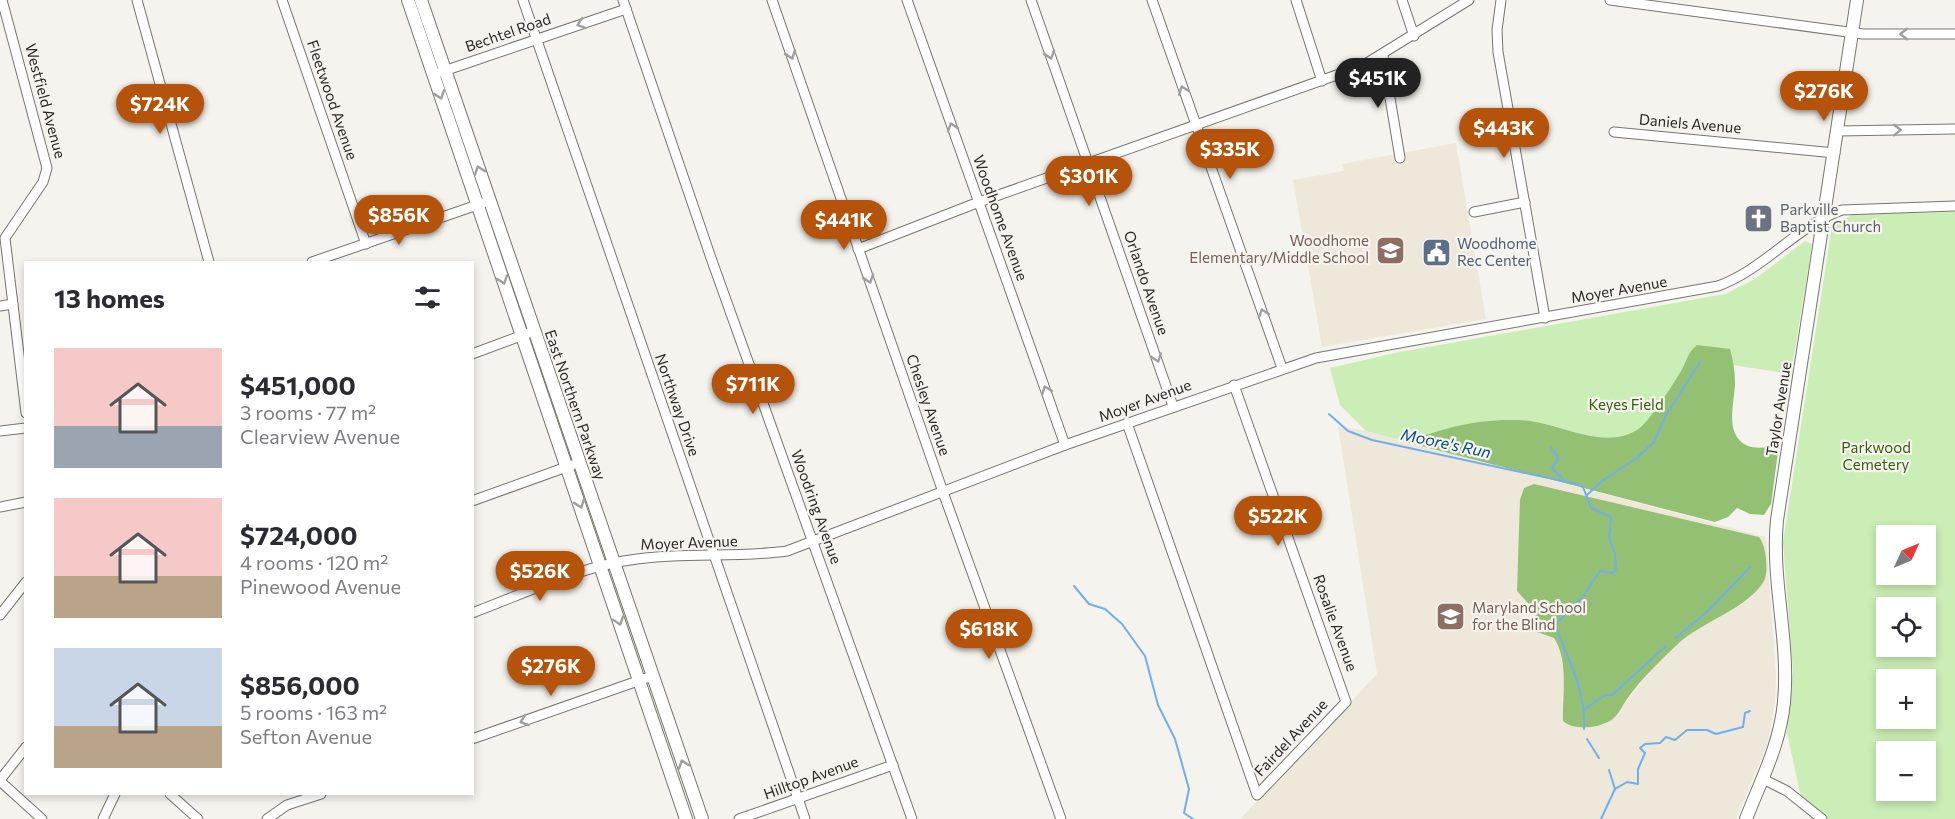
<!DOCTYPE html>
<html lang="en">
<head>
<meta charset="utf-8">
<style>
	:root { --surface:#fff; --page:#f7f7f7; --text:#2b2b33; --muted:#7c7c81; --accent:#b45309 }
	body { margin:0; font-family:Commissioner,sans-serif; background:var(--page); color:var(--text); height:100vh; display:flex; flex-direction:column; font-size:22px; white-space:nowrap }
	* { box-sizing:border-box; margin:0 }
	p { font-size:20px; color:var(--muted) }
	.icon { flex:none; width:33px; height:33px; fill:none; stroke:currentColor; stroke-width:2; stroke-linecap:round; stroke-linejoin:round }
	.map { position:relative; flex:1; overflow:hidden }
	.details { position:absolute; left:24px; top:261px; width:450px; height:534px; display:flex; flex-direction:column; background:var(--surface); border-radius:0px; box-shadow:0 3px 9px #0003 }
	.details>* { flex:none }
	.needle { width:39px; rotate:46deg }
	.tools { position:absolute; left:1876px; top:525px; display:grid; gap:12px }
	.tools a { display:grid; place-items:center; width:60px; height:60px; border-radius:0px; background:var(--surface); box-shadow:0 3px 9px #0003; font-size:30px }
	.price { position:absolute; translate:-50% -51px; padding:0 14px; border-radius:21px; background:var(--accent); color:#fff; font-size:20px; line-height:39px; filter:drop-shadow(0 2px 3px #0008) }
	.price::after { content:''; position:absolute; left:50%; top:36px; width:18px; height:14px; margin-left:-9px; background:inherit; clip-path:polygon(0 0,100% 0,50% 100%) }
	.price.on { background:#222; color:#fff }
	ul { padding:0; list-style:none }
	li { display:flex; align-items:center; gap:18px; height:150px; padding:0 30px }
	li span { display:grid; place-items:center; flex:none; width:168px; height:120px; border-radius:0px; color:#555 }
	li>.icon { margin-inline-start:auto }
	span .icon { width:72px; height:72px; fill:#fffc; stroke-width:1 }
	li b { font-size:26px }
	h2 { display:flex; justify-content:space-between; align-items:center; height:72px; padding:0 30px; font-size:26px }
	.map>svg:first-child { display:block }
	.built { fill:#ede8da; fill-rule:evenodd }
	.green { fill:#cbedb6; fill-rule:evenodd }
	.forest { fill:#93c073 }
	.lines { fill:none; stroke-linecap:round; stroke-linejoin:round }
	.stream { stroke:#71aeef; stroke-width:2 }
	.minor-casing { stroke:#77756f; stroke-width:11 }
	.major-casing { stroke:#77756f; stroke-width:14 }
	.minor { stroke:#fff; stroke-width:9 }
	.major { stroke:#fff; stroke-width:12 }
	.oneway { stroke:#9f9f9e }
	.labels { text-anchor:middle; stroke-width:4.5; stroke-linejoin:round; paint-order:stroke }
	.street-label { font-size:15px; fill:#2a2927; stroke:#f5f3ed }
	.worship-label { font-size:15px; fill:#5b616d; stroke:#f5f3ed; text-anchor:start }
	.education-label { font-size:15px; fill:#785e54; stroke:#f5f3ed; text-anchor:end }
	.service-label { font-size:15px; fill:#4e5e75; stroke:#f5f3ed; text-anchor:start }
	.park-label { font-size:15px; fill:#365e0d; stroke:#f5f3ed }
	.water-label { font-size:16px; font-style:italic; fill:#034983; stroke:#f5f3ed }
</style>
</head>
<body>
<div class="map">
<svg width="1955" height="819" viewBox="0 0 1955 819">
	<rect width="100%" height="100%" fill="#f5f3ed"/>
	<g class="built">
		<polygon points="1456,143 1486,319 1322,347 1293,180 1344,171 1342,164"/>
		<path d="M1338,426l28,5 400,106 10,139 -1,28 -8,41 -31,74h-496l137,-145zM1706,525l53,12 3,3 4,35 -16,23 -46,26 -23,17 -31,31 -39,48 -49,-18 2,-25 -5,-32 -5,-7 -11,-3 -8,-11v-13l-18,-20v-13z"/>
	</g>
	<g class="green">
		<path d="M1955,212v607h-128l-26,-22 -14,-64 6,-61 -10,-130 48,-310 1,-5 21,-13zM1887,536h39v38h-39zM1887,608h39v38h-39zM1887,680h39v38h-39zM1887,752h39v38h-39z"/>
		<polygon points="1805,241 1812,244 1791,374 1726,364 1714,433 1737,447 1778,452 1771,505 1715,500 1715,522 1366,431 1340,405 1330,368 1395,353 1725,294 1755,279"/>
	</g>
	<g class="forest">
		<path d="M1697,345l33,4c3,11 5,22 5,33 0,21 -12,53 13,64 7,3 20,1 28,1l2,4 -7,53 -7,11 -14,-1 -13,-6 -9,9 -13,5 -309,-80c39,-14 68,-23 111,-22 39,0 83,32 120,10 11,-6 37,-47 44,-59 6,-10 6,-18 16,-26z"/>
		<path d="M1534,484l225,53c7,8 10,34 5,44 -16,27 -60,40 -84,61 -19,18 -38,36 -53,57 -5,7 -9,17 -17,22 -13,7 -36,10 -47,0 -1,-26 6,-60 -9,-83l-17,-6 -2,-21 -18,-20 3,-91 4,-12z"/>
	</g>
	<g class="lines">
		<g class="stream">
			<path d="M1329,414l19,17 24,9 204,44 7,3 8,21 20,9 -2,21 6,16 1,16 -4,3 -12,-2 -17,25 -28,29c13,34 31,66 29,104"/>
			<polyline points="1551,447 1558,458 1552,468 1563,479"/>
			<polyline points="1587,495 1602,481 1637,458 1654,442 1665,417 1700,362"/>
			<polyline points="1074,586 1089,604 1105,609 1122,624 1145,656 1158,705 1175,739 1189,789 1184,813 1193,819"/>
			<polyline points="1676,638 1709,610 1750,567"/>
			<polyline points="1585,709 1605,695 1612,695 1666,646"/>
			<polyline points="1587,739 1599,758"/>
			<polyline points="1615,789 1627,782 1638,784 1638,769 1645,753 1640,748 1645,744 1660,743 1666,737 1675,740 1687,730 1707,730 1716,734 1743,727 1745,713 1750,711"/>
			<polyline points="1601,819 1615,789 1609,770"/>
		</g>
		<defs>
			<g id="minor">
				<polyline points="2,0 47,168 43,182 5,238 26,413"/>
				<polyline points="137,0 209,262"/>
				<polyline points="282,0 366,244"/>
				<polyline points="523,0 805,819"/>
				<polyline points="623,0 711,258 912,819"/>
				<polyline points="772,0 943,492 1061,819"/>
				<polyline points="907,0 1065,445"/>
				<polyline points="1031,0 1173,406"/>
				<polyline points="1152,0 1282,368"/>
				<polyline points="1296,0 1322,81"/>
				<polyline points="1402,0 1414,36"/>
				<polyline points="1501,0 1497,30 1498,52 1545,318"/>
				<polyline points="1610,0 1863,34 1955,34"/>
				<polyline points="1383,56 1400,158"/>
				<polyline points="441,72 626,9"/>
				<polyline points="1838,131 1955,129"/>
				<polyline points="1614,132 1835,153"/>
				<polyline points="1474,212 1525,202"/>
				<polyline points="858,249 979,202 1362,66 1469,0"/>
				<polyline points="312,262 483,203"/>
				<polyline points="0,306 13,304"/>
				<polyline points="472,354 534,331"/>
				<polyline points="1127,423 1257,795 1346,702 1234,385"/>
				<polyline points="0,431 26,428"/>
				<polyline points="472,501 572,465"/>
				<polyline points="0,507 26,502"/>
				<path d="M472,613c54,-20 108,-47 165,-54 50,-7 100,-1 150,-8l278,-106 251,-87 402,-72c47,-17 78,-60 124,-76l113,-4"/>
				<polyline points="0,615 26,582"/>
				<polyline points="472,739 652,676"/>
				<polyline points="1763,779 1787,791 1822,819"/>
				<polyline points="0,780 26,747"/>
				<polyline points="0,781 42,819"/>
				<polyline points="170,794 198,819"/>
				<polyline points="103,819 115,794"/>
				<polyline points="267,819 287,805 321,794"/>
				<polyline points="739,819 893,765"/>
			</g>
			<g id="major">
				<polyline points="408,0 686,819"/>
				<polyline points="421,0 702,819"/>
				<path d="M1746,819c15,-39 34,-74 38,-117 6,-61 -13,-121 -7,-182l80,-520"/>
			</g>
		</defs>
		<use href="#minor" class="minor-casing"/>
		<use href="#major" class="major-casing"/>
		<use href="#minor" class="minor"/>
		<use href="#major" class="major"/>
	</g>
	<defs><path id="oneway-chevron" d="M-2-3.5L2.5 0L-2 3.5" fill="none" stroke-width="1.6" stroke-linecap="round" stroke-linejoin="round" transform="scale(1.5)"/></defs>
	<g class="oneway">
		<use href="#oneway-chevron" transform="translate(581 24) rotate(161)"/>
		<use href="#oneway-chevron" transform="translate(1904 34) rotate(180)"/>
		<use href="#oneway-chevron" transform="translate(791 55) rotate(71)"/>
		<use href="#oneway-chevron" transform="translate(1050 55) rotate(71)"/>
		<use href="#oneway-chevron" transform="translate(1183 90) rotate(-110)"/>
		<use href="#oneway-chevron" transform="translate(440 95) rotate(71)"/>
		<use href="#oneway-chevron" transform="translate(952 127) rotate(-109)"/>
		<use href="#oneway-chevron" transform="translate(1897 130) rotate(-1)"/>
		<use href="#oneway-chevron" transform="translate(479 170) rotate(-109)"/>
		<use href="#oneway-chevron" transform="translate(869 279) rotate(71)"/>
		<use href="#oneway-chevron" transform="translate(503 280) rotate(71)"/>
		<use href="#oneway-chevron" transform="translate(1263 313) rotate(-109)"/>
		<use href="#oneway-chevron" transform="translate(1157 358) rotate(71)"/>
		<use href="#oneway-chevron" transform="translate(1046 390) rotate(-110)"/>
		<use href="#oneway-chevron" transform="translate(580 504) rotate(71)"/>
		<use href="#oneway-chevron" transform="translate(619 621) rotate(72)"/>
		<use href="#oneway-chevron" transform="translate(524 721) rotate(161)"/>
		<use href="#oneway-chevron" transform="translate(683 764) rotate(-109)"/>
	</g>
	<defs>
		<symbol id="church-square" viewBox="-11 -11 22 22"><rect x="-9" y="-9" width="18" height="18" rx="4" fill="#6b7280" stroke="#f5f3ed"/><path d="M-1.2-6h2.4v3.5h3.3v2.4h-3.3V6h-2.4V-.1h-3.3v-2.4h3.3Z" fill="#fff"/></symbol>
		<symbol id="school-square" viewBox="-11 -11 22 22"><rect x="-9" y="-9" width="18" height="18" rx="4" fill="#8d6e63" stroke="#f5f3ed"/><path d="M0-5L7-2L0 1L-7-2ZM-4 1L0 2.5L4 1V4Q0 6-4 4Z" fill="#fff"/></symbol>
		<symbol id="civic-square" viewBox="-11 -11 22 22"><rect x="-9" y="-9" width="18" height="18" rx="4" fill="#5c6f8a" stroke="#f5f3ed"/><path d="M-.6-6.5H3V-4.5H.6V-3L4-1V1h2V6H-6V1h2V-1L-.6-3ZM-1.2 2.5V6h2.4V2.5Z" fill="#fff"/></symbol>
	</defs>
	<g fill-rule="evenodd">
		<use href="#church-square" x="1742" y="202" width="33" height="33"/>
		<use href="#school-square" x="1374" y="234" width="33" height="33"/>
		<use href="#civic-square" x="1420" y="236" width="33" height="33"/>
		<use href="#school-square" x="1434" y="600" width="33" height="33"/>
	</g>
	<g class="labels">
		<g class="street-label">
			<text transform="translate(508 33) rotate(-19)" y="5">Bechtel Road</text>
			<text transform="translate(332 100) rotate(71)" y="5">Fleetwood Avenue</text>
			<text transform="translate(45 101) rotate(75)" y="5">Westfield Avenue</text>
			<text transform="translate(1690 124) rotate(5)" y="5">Daniels Avenue</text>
			<text transform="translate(1000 218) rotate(70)" y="5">Woodhome Avenue</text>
			<text transform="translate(1146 283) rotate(71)" y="5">Orlando Avenue</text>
			<text transform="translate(1619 290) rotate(-10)" y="5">Moyer Avenue</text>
			<text transform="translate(1145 401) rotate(-20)" y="5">Moyer Avenue</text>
			<text transform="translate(575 405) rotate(71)" y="5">East Northern Parkway</text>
			<text transform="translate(677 405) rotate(71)" y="5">Northway Drive</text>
			<text transform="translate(928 405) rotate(71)" y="5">Chesley Avenue</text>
			<text transform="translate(1779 409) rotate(-81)" y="5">Taylor Avenue</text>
			<text transform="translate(816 507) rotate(70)" y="5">Woodring Avenue</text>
			<text transform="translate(689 543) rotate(-2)" y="5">Moyer Avenue</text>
			<text transform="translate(1335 623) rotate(70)" y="5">Rosalie Avenue</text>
			<text transform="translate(1291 738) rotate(-47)" y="5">Fairdel Avenue</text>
			<text transform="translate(811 778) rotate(-20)" y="5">Hilltop Avenue</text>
		</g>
		<g class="worship-label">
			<text x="1780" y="215">Parkville<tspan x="1780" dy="17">Baptist Church</tspan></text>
		</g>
		<g class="education-label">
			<text x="1369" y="246">Woodhome<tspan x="1369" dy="17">Elementary/Middle School</tspan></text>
			<text x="1472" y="613" text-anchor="start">Maryland School<tspan x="1472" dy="17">for the Blind</tspan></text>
		</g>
		<g class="service-label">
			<text x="1457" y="249">Woodhome<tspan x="1457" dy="17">Rec Center</tspan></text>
		</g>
		<g class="park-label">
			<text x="1626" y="410">Keyes Field</text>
			<text x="1876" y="453">Parkwood<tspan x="1876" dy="17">Cemetery</tspan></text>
		</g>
		<g class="water-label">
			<text transform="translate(1446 443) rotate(12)" y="6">Moore's Run</text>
		</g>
	</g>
</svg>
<div class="tools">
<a><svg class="needle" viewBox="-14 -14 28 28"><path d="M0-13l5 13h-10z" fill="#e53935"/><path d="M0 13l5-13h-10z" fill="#7c7c81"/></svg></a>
<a><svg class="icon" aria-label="locate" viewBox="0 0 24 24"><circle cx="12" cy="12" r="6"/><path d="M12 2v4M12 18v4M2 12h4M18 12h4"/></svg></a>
<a>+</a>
<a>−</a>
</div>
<b class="price on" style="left:1378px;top:109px">$451K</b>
<b class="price" style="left:1824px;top:122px">$276K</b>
<b class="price" style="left:160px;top:135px">$724K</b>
<b class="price" style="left:1504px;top:159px">$443K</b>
<b class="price" style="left:1230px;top:180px">$335K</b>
<b class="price" style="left:1089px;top:207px">$301K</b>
<b class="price" style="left:399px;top:246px">$856K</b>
<b class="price" style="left:844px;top:251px">$441K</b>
<b class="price" style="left:753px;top:415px">$711K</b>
<b class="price" style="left:1278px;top:547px">$522K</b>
<b class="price" style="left:540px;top:602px">$526K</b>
<b class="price" style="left:989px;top:660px">$618K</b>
<b class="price" style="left:551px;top:697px">$276K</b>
<section class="details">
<h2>13 homes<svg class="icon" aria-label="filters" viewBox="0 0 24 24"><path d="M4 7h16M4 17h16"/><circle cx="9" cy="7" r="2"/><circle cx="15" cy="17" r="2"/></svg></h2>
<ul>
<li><span style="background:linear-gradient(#f6c9c9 65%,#9aa5b1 0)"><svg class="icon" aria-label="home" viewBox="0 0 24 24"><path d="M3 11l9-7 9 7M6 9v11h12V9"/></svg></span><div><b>$451,000</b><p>3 rooms · 77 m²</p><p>Clearview Avenue</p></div></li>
<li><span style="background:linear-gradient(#f6c9c9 65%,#b9a48a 0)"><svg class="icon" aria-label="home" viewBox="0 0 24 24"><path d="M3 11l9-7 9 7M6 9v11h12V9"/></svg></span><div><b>$724,000</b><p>4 rooms · 120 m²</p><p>Pinewood Avenue</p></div></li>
<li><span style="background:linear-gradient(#c9d6e8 65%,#b9a48a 0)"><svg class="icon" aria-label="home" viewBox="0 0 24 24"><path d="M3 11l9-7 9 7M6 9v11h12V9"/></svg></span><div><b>$856,000</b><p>5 rooms · 163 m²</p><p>Sefton Avenue</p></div></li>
</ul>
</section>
</div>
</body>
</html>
